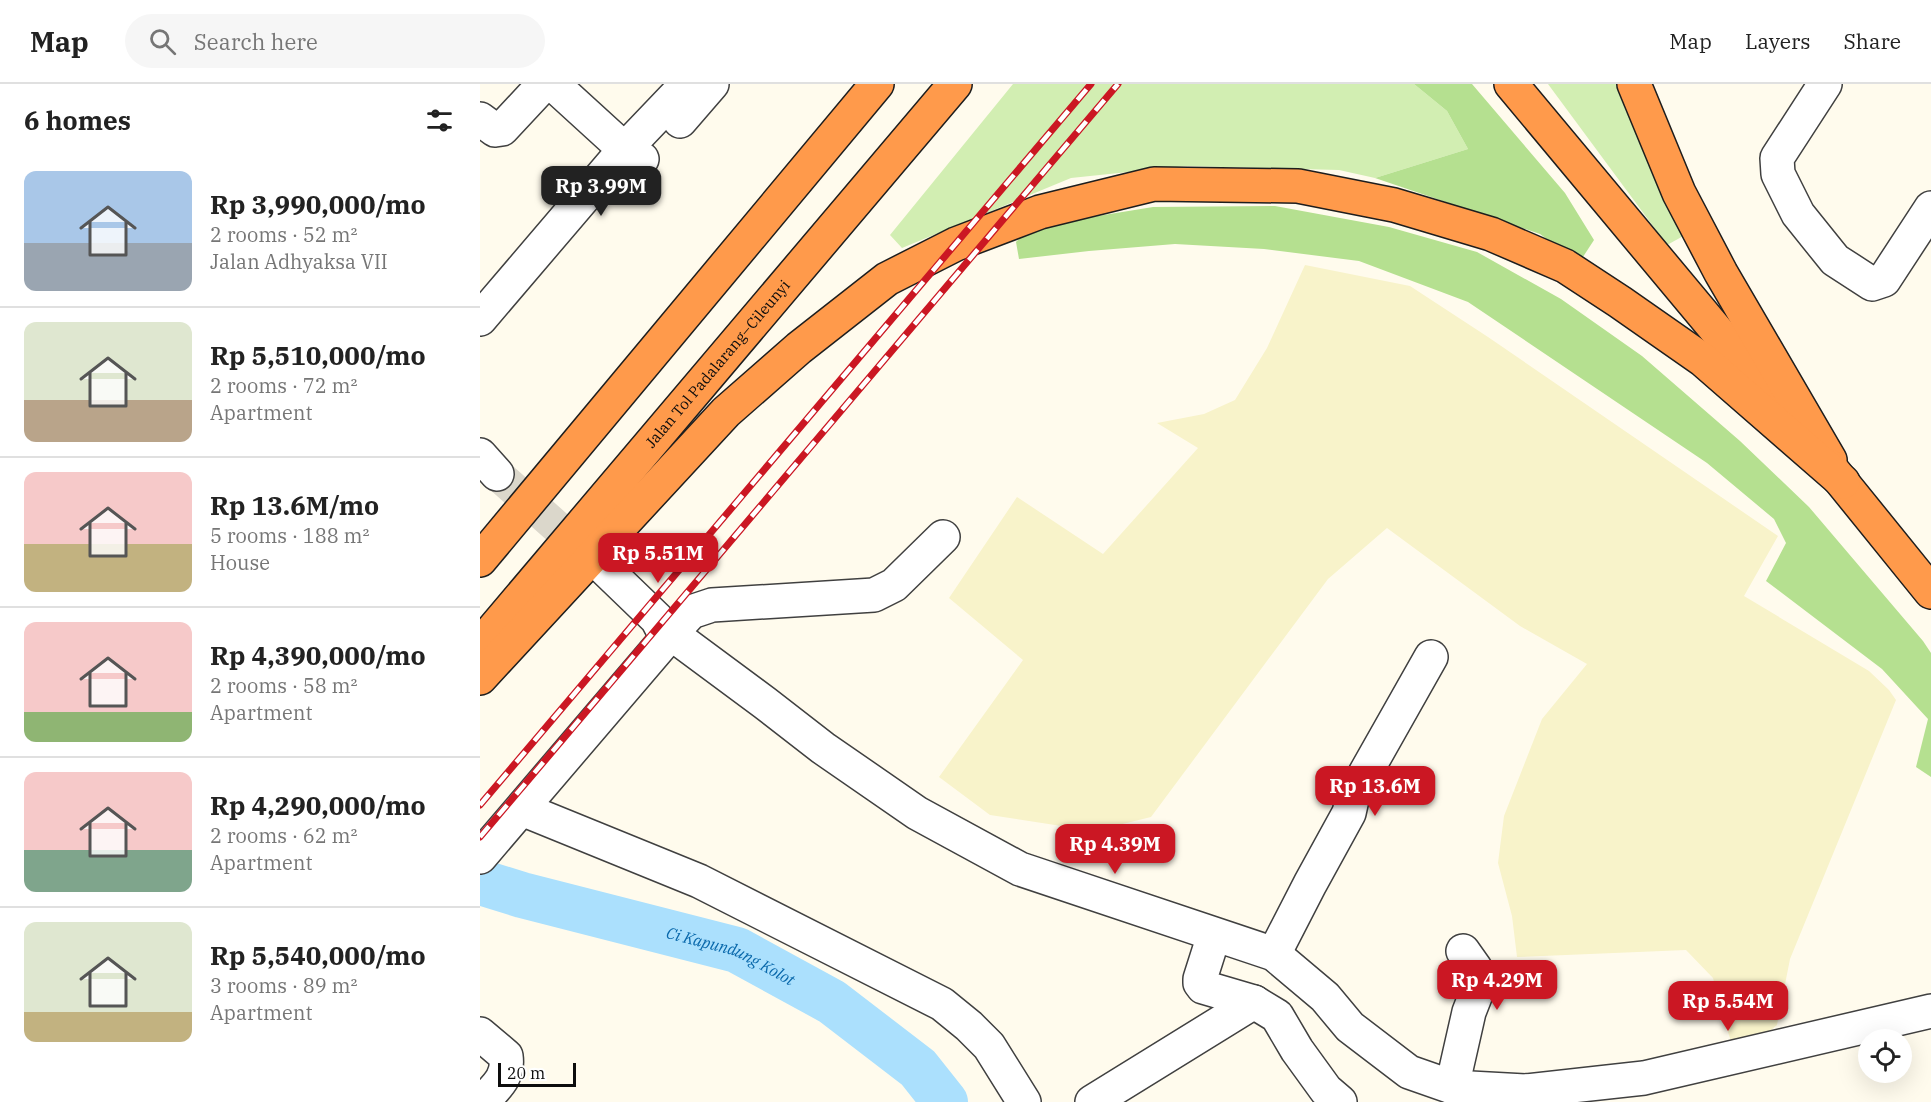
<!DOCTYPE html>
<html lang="en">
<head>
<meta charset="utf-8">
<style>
	:root { --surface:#fff; --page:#f6f6f6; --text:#222; --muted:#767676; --line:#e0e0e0; --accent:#cb1723 }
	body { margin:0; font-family:"IBM Plex Serif",serif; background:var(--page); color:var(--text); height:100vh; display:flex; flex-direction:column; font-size:22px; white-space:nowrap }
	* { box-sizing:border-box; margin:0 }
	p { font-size:20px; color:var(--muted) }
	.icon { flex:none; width:33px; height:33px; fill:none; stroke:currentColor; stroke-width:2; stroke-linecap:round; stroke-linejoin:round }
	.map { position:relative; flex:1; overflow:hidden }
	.sheet { display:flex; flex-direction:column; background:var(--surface); width:480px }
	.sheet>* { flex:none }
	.tools { position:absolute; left:1378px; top:945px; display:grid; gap:12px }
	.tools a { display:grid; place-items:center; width:54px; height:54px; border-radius:50%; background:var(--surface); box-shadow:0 6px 24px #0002; font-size:30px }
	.scale { position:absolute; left:18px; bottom:15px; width:78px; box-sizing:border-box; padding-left:6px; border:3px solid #0d0d0d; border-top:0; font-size:16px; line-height:21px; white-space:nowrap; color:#0d0d0d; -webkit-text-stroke:4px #fff; paint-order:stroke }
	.price { position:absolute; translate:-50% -51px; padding:0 14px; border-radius:12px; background:var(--accent); color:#fff; font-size:20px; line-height:39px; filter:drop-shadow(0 2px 3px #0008) }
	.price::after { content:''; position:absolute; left:50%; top:36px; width:18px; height:14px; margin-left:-9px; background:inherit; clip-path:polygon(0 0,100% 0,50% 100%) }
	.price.selected { background:#222; color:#fff }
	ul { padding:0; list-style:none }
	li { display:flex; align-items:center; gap:18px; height:150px; padding:0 24px }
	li+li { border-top:2px solid var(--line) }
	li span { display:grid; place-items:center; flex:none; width:168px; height:120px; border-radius:12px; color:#555 }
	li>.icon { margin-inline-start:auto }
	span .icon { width:72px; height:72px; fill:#fffc; stroke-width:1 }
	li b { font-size:26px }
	h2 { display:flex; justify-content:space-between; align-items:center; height:72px; padding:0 24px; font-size:26px }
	header { display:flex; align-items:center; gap:36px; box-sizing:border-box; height:84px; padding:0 30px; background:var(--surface); border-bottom:2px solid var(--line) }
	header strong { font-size:28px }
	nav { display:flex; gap:33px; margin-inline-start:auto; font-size:21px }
	.search { width:420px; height:54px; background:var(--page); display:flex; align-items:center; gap:15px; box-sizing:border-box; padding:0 21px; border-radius:33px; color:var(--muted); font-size:22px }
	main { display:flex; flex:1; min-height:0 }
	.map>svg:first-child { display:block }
	.farmland { fill:#f8f3ca }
	.green { fill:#d2eeb2 }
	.forest { fill:#b5e090 }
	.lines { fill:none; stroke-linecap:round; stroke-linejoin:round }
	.river { stroke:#abe0fd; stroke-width:46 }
	.minor-tunnel { stroke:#dbd7cb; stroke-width:33; stroke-dasharray:33 16; stroke-linecap:butt }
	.minor-casing { stroke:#404040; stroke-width:36 }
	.highway-casing { stroke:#1e1e1e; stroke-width:36 }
	.minor { stroke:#fff; stroke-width:33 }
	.highway { stroke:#ff9a4b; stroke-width:33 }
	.rail-casing { stroke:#cb1723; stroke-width:7 }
	.rail { stroke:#fff; stroke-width:4.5; stroke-dasharray:14; stroke-linecap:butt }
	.labels { text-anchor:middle; stroke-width:6; stroke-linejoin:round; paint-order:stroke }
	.street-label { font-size:15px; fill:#0d0d0d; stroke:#fff }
	.water-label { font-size:16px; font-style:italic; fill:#0968ab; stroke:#fff }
</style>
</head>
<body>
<header>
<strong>Map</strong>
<div class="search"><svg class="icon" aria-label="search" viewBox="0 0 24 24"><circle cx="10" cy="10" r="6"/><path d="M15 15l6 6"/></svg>Search here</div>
<nav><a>Map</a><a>Layers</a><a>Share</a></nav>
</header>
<main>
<section class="sheet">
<h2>6 homes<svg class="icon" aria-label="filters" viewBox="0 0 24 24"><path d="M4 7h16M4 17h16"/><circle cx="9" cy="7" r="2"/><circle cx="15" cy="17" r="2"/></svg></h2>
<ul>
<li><span style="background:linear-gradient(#a9c7e8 60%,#9aa5b1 0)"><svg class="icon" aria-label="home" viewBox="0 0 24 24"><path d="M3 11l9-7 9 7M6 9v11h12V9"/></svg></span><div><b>Rp 3,990,000/mo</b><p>2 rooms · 52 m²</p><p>Jalan Adhyaksa VII</p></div></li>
<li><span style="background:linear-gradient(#dfe7d0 65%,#b9a48a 0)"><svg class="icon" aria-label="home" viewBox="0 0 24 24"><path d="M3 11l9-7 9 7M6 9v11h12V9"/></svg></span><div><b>Rp 5,510,000/mo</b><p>2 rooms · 72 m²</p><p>Apartment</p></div></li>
<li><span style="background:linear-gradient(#f6c9c9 60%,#c2b280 0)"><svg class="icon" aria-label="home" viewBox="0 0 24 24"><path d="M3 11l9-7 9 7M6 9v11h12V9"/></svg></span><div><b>Rp 13.6M/mo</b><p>5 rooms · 188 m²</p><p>House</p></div></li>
<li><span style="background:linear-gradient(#f6c9c9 75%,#8fb573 0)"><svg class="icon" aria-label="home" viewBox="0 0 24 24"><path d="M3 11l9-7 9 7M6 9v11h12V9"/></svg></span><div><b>Rp 4,390,000/mo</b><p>2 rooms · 58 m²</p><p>Apartment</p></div></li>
<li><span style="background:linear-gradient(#f6c9c9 65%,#7fa58c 0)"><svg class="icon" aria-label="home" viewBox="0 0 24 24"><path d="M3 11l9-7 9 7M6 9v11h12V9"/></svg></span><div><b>Rp 4,290,000/mo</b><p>2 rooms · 62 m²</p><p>Apartment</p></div></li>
<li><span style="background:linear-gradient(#dfe7d0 75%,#c2b280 0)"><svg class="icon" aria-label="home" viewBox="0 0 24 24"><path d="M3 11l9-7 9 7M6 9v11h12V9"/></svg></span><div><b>Rp 5,540,000/mo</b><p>3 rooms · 89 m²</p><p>Apartment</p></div></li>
</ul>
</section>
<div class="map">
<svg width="1451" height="1018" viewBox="0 0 1451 1018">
	<rect width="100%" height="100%" fill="#fffbed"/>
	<polygon class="farmland" points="825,181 930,202 1008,253 1298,452 1264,512 1389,587 1409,606 1416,616 1310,875 1297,941 1285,951 1252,960 1244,936 1233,894 1206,866 1037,873 1032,832 1018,779 1024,732 1062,635 1107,580 1040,542 907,444 848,495 671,733 614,747 510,731 459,693 543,576 469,514 537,413 623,470 718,364 677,339 724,330 755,316 787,264"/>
	<g class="green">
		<polygon points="533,0 934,0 967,27 988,65 895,94 859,86 706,82 591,94 422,164 410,151"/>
		<polygon points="1068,0 1138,0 1145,25 1207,150 1187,161"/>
	</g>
	<g class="forest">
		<polygon points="934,0 992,0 1085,109 1114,156 1099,179 1060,150 895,94 988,65 967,27"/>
		<polygon points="795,122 909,143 997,168 1081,215 1162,272 1260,357 1329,423 1443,557 1451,569 1451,693 1436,683 1448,635 1402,585 1286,497 1306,459 1294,435 1227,379 988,218 879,177 784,165 695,160 609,167 539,175 536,158 550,143 673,123"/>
	</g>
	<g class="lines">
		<path class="river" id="s1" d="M0,798l42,13 215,55 95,52 86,66 27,34"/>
		<polyline class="minor-tunnel" points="17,390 111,473"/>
		<defs>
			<g id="minor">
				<polyline points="69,0 74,1 154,74 162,75"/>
				<polyline points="1345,0 1297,74 1298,90 1318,130 1355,176 1392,200 1404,196 1451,124"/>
				<polyline points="0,35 15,46 22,45 64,0"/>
				<polyline points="200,37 232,0"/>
				<polyline points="0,235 145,65 207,0"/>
				<polyline points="0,371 17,390"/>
				<polyline points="122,482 177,535 187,554"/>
				<polyline points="187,554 200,556 285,619 343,664 437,729 540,785 794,870 845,913 870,943 929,988 972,1003 1047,1007 1048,1018"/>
				<polyline points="42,725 219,797 462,920 489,942 509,962 544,1018"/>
				<polyline points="0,773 187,554 211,528 232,521 394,511 414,501 463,453"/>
				<polyline points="734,851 720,895 720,899 723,903 774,918 797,932 817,966 846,1006 860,1018"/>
				<polyline points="794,870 830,800 869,729 873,711 951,573"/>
				<path d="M0,950l26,22c3,22 -10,31 -24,46"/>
				<polyline points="972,1003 989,928 998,905 999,895 995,884 983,867"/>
				<polyline points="1047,1007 1164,994 1451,927"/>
				<polyline points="612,1018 774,918"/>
			</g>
			<g id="highway">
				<polyline points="1031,0 1297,319"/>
				<polyline points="1154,0 1199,109 1241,189 1350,376"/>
				<polyline points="1349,382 1451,508"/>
				<polyline points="0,476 397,0"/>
				<path id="s2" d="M0,561l475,-561"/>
				<polyline points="0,594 246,328 319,264 407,195 476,160 560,128 674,100 818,102 914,121 1011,150 1085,182 1140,218 1223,276 1363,398"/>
			</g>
		</defs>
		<use href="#minor" class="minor-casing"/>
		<use href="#highway" class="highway-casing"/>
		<use href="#minor" class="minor"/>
		<use href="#highway" class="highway"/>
		<defs>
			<g id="rail">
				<polyline points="0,721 611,0"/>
				<polyline points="0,753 638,0"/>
			</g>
		</defs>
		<use href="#rail" class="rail-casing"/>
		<use href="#rail" class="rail"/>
	</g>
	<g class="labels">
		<g class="street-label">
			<text dy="5" stroke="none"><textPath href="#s2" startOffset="368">Jalan Tol Padalarang–Cileunyi</textPath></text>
		</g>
		<g class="water-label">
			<text dy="6" stroke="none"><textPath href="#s1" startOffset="262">Ci Kapundung Kolot</textPath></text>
		</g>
	</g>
</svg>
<div class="tools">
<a><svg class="icon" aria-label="locate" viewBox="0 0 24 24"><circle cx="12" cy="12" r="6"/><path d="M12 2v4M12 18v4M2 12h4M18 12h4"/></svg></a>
</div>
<div class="scale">20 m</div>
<b class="price selected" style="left:121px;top:133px">Rp 3.99M</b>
<b class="price" style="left:178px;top:500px">Rp 5.51M</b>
<b class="price" style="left:895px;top:733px">Rp 13.6M</b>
<b class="price" style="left:635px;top:791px">Rp 4.39M</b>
<b class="price" style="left:1017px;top:927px">Rp 4.29M</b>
<b class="price" style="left:1248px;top:948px">Rp 5.54M</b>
</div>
</main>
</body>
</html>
